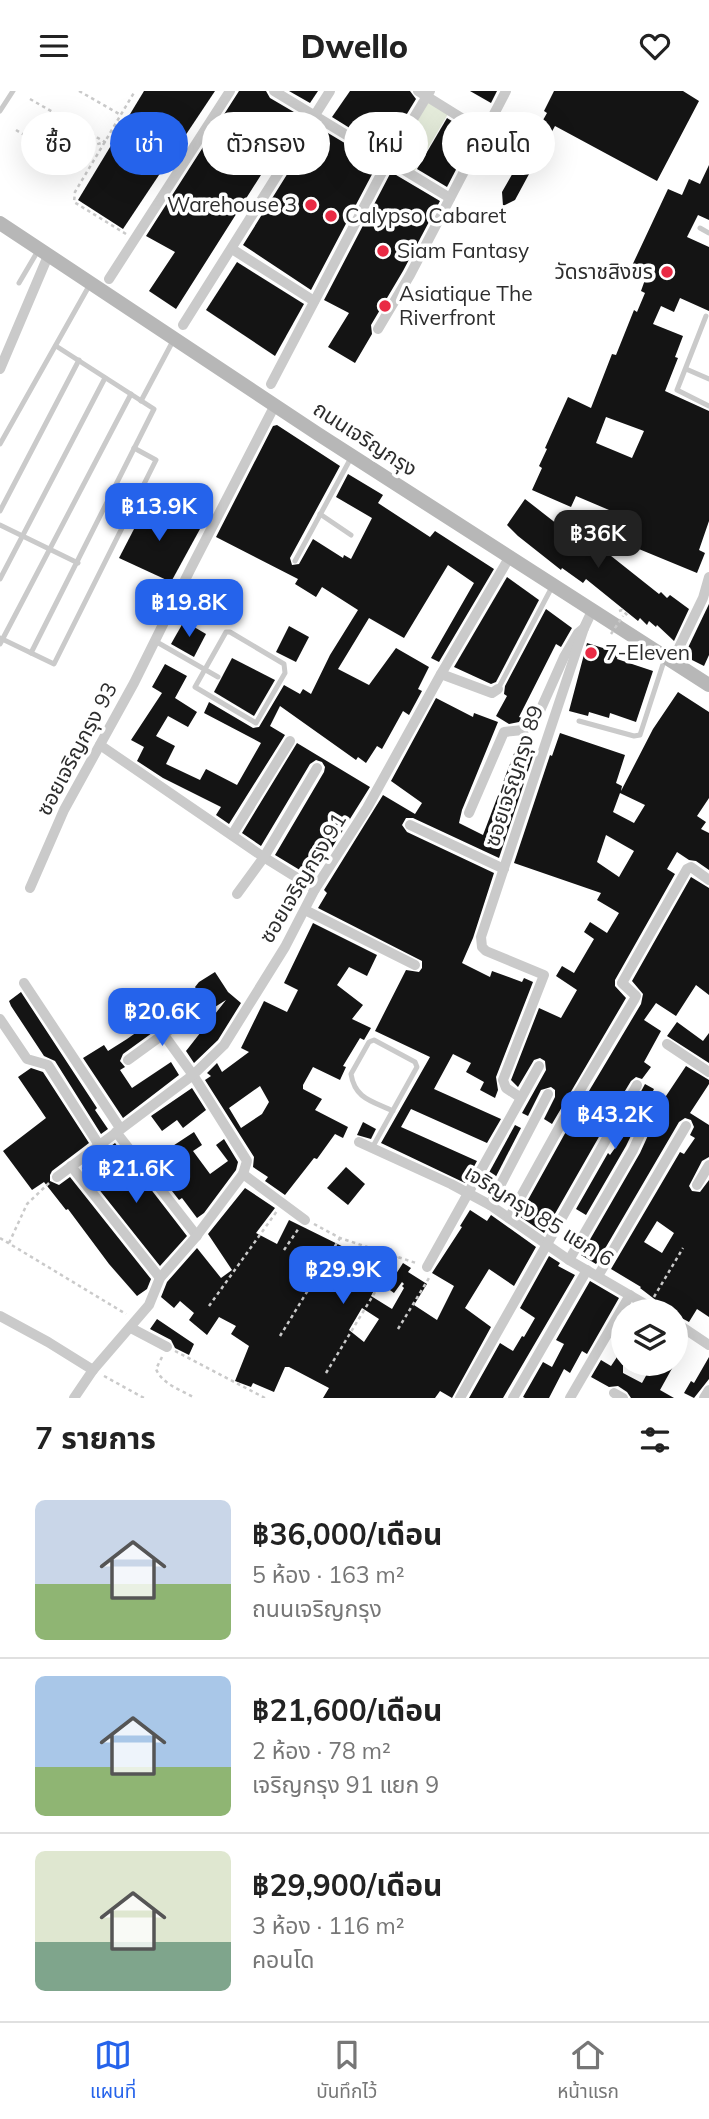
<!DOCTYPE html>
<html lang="th">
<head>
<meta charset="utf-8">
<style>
	:root { --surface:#fff; --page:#f6f6f6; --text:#222; --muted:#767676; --line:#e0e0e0; --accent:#2563eb }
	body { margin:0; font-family:Mulish,"Noto Sans Thai",sans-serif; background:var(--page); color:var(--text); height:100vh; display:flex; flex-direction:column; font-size:26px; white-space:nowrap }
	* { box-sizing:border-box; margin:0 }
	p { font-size:23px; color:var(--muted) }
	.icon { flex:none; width:38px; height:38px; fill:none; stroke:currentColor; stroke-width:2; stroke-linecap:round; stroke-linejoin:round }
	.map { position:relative; height:1307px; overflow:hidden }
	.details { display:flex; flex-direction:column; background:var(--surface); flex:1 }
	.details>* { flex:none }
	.banner { position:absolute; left:21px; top:21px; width:668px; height:63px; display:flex; gap:14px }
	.fabs { position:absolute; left:611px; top:1208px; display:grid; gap:14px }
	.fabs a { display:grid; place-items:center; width:77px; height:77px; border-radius:50%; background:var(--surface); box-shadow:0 7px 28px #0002; font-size:35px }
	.price { position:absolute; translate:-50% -60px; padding:0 16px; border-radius:14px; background:var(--accent); color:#fff; font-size:23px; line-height:46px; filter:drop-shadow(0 2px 4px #0008) }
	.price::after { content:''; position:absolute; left:50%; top:42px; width:21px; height:16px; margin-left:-10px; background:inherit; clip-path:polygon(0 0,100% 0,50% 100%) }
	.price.selected { background:#222; color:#fff }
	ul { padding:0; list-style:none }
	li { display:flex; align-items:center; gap:21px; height:175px; padding:0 35px }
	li+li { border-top:2px solid var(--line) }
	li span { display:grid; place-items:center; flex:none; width:196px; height:140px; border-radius:10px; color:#555 }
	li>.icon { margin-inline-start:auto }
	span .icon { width:84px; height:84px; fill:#fffc; stroke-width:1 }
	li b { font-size:30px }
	h2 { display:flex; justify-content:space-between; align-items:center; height:84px; padding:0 35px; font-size:30px }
	.chip { padding:0 24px; border-radius:32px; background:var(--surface); box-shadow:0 7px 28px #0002; font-size:24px; line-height:63px }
	.chip.selected { background:var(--accent); color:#fff }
	header { display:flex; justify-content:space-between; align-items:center; height:91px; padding:0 35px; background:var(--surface); font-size:32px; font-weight:800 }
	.menu { display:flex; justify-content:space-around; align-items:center; height:98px; border-top:2px solid var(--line); background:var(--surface); font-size:19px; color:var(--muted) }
	.menu a { display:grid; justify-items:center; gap:4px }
	.menu .selected { color:var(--accent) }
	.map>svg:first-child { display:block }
	.green { fill:#e4ebda }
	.building { fill:#141414; fill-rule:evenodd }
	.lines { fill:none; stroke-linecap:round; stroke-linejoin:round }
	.path { stroke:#cacaca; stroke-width:2.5; stroke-dasharray:3.5 3.5; stroke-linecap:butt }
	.lane { stroke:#cacaca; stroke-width:5 }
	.street { stroke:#cacaca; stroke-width:10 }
	.secondary { stroke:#b7b7b7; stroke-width:14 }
	.path-bridge { stroke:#cacaca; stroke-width:2.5; stroke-dasharray:3.5 3.5; stroke-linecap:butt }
	.poi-dot { fill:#e92a44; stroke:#fff; stroke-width:2.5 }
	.labels { text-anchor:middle; stroke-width:7; stroke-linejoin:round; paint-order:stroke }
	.poi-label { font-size:21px; fill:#2d2d2d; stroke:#fff; text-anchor:start }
	.street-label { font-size:21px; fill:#2d2d2d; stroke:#fff }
</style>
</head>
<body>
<header><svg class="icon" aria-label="menu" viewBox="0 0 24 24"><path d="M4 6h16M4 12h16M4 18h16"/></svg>Dwello<svg class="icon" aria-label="heart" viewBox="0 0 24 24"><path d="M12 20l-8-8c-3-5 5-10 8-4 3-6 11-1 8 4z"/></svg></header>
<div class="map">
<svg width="709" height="1307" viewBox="0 0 709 1307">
	<rect width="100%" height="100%" fill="#fff"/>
	<polygon class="green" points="427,9 448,23 413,83 392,70"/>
	<g class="building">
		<polygon points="144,0 215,0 123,138 78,109"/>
		<polygon points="239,0 266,0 270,7 299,24 176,218 149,200 175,161 146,145"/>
		<polygon points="289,0 318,0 310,12"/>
		<polygon points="350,0 410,0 416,8 385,59 332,26"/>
		<polygon points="470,0 497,0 491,12"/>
		<polygon points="554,0 683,0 699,10 657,90 555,35 515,109 503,115 502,101 547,22 544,20"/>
		<polygon points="447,27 474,44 447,96 417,78"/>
		<polygon points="316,37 322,41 323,39 378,72 311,199 243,154"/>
		<path d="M709,74v55l-11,-5 -11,22 22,10v64l-29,-13 -6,14 -13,-6 -8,18 30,12 -8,21 3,1 -13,33 44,20v110l-10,29 6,3 -8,20 -97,-40 9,-23 -33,-14 -5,11 -39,-17 10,-22 -3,-2 8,-17 -2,-1 23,-51 23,11 21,-54 4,1 18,-45 3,2 8,-19 -4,-2 5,-14 -16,-7 38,-81 14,6 7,-16 11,5zM606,326l38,14 -12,27 -36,-15z"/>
		<polygon points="391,81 440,110 403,180 371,234 372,243 355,272 328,256 349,222 324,209"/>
		<polygon points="237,171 304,213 275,265 206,219"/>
		<polygon points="277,334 340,375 290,467 292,474 299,473 313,448 343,467 344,464 351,468 372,427 336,406 348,383 383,404 378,412 430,446 435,440 494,478 439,571 431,567 474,492 448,474 404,547 369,527 338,578 369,594 396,557 429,576 418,598 422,600 409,624 403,620 382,658 377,655 366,672 358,666 356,669 280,615 270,635 285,644 229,733 216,724 221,716 163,687 137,670 144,656 131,649 162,602 152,596 165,573 187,585 175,607 197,621 188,636 168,625 156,645 175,655 166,673 200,689 206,678 237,694 261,652 204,622 209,611 253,637 259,636 284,594 300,603 303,598 311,603 330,564 358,519 322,496 316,506 295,493 298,488 216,446 273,335"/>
		<polygon points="525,408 580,451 581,449 593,459 596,453 659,503 661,501 667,507 670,504 689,518 674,550 657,534 656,536 649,530 647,534 640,527 638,530 586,488 583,492 562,477 561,479 518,445 507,434"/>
		<polygon points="148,411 200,438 171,491 119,467"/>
		<polygon points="507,486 539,509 496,591 491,593 454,576"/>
		<polygon points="709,513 709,564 704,575 684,565"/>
		<polygon points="546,518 572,537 561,556 556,553 519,626 522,627 519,631 509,633 496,625 507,605 504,603 505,595"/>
		<polygon points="184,530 206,543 194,566 171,553"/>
		<polygon points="289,535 309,546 296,571 276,561"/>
		<polygon points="587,552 619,562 617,568 653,580 636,631 610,622 609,627 589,621 588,625 569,620"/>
		<polygon points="232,567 275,589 254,625 214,601"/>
		<path d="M678,601l31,20v86l-12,18 9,6 -5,7 8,4v37l-13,-9 -7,-1 -12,-8 -10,17 8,5 -60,106v6l11,12 -74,126 -8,-5 11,-22v-7l-4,-3 -10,3 -13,26 -6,-3 24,-43 -1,-9 -5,-3 -6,2 -16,27 -7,-7 28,-72 22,10 16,-28 -21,-14 6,-10 12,7 20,-34 -10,-7 6,-10 17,11 12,-20 -22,-13 4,-7 -87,-30 36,-108 2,1 8,-23 65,22 -9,28 6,3 -1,5 32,-62zM620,702l25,12 -11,18 -21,-11zM606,744l28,16 -15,26 -22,-15z"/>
		<polygon points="436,607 473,626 474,622 498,631 462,719 459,732 483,744 518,652 535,659 499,767 413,727 406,727 402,734 407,741 494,782 473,847 462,872 490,886 492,880 522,891 524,887 533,891 496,986 498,999 495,1007 480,999 484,991 466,981 471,972 453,963 434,998 501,1028 487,1052 411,1018 401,1036 477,1070 465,1092 381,1052 430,966 375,940 406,879 419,881 422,877 422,870 318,817 327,802 324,799 383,704 415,723 422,712 391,690"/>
		<polygon points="297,652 370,696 313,787 275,764 324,681 325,676 322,671 316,669 310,673 261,755 242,742"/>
		<polygon points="691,786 709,797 709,904 696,894 676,925 656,912 644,929 661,940 644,971 651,976 642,988 636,986 631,990 614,1018 597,1008 587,1027 604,1037 544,1142 519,1125 583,1010 641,913 643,903 632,890"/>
		<path d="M313,832l64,32 -10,21 -18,-9 -12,18 26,20 -11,14 19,9 -7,12 -4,-2 -17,28 3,1 -6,13 -27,-13 -10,18v4l19,10 -7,11 33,17 -5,11 -8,-4 -18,25 -3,-1 -29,37 -20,-14 3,-4 -15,-10 1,-10 -49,-77 6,-4 -4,-3 10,-10 5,9 27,-20 -8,-4 23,-47 23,11 11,-22 -14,-7zM260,995l9,16 -7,12 -21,14 -12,-20z"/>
		<polygon points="215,881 228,901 241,912 218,949 194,972 186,960 226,909 207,921 208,912 200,908 154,940 148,935 152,942 123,963 120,970 125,976 120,979 132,997 171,971 179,984 123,1027 83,967 104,954 108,960 127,948 197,899 195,896 199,891"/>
		<polygon points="21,901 97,1017 95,1019 108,1038 101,1043 55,970 44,965 11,915 9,910"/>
		<polygon points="677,931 703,950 709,942 709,972 667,945"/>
		<path d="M686,975l23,14v4l-19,29 19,12v32l-7,4 -13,25 3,5 8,1 9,-12v137l-12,-8 -8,13 -13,-7v-4h-6l-30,-23 1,-1 -30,-18 69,-117 4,2 11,-16 -5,-3 4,-8 -3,-7 -6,-2 -6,4 -83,142 -15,-9 59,-102 26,-57zM657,1130l17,12 -12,20 -18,-11z"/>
		<polygon points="31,977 43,981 89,1052 52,1080 50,1084 50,1090 59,1094 70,1086 151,1188 147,1198 137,1205 109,1173 68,1118 66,1119 44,1091 32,1099 3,1060 46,1027 18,986"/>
		<polygon points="645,993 654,998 626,1055 586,1124 576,1118 608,1062 610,1064 625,1043 620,1040"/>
		<polygon points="192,997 206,1019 183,1037 177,1029 162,1040 151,1025"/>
		<polygon points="363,1031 376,1038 371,1048 357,1044"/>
		<polygon points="515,1034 521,1037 487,1103 480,1098"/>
		<polygon points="194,1041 202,1054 193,1060 210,1083 228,1070 216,1054 224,1048 238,1071 236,1079 204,1122 197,1127 182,1107 179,1109 151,1073 154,1070 153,1068"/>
		<polygon points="115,1052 126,1067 115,1076 123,1088 136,1079 187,1145 160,1175 82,1077"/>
		<polygon points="346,1076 365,1093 348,1114 327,1097"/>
		<path d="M245,1097l30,20 -19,25 21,11 12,-24 83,41 2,-4 14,8 -17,31 21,13 12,-21 -2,-2 2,-2 -2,-2 -8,11 -7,-5 16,-25 8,5 -3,4 19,12 -13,21 23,15 17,-34 -22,-13 30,-46 -2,-1 10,-16 17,11 4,-6 45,32 -22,39 -25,-17 -24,39 26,19 -39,71 -12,-7 -5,7h-112l6,-10 -40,-21h-4l-11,25 -21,-9 -2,4 -16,-6 14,-35 -18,-12 5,-8 -17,-9 -12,18 -18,-15 5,-7 -14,-12 -6,7 -13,-11 6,-15 30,-34 24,30 11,-8 -24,-36zM362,1217l17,11 -15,23 -15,-12z"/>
		<polygon points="549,1165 560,1172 558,1175 575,1184 503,1307 469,1307 500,1252 513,1260 522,1245 524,1246 535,1227 520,1217"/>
		<polygon points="590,1190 619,1207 587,1263 582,1260 570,1282 564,1278 549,1307 525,1307 523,1306 543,1271 552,1276 564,1253 556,1249"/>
		<polygon points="157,1228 194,1253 189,1264 175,1257 171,1249 150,1238"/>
		<polygon points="623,1257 623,1282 642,1292 653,1272 675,1272 660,1299 674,1307 631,1307 627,1301 618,1295 609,1296 591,1286 601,1269 611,1275"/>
		<polygon points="709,1266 709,1288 694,1307 684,1302 691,1290 694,1292"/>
	</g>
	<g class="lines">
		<g class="path">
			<polyline points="79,0 121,24"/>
			<polyline points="30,8 105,51 69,61 57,77"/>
			<polyline points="16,39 63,68"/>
			<polyline points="126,143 74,111 75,101 135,0"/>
			<polyline points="619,520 622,519 629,526"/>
			<polyline points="314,1133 340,1147 416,1172"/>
			<polyline points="0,1147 126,1223"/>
			<polyline points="9,1152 27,1113 49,1092"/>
			<polyline points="284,1159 299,1137"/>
			<polyline points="654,1206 683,1157"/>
			<polyline points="209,1215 277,1120"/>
			<polyline points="398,1238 429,1187"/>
			<polyline points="280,1245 340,1147"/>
			<polyline points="175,1260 265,1307"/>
			<path d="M162,1266l-6,12c6,15 25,21 39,29"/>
			<polyline points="326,1282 397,1165"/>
			<polyline points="104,1285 144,1307"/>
		</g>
		<g class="lane">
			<polyline points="0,20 13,0"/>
			<polyline points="700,137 709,142"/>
			<polyline points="19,192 39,158"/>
			<polyline points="706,225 677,299 709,315"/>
			<polyline points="686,278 709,288"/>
			<polyline points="141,310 174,248"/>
			<polyline points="0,353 89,195"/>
			<polyline points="0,420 79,269"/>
			<polyline points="320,423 351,444"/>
			<polyline points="0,434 78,472"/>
			<polyline points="295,470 352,365"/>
			<polyline points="0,488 105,287"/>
			<polygon points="226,541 230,541 284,573 285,582 256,632 195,596"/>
			<polyline points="0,547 54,573 156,369 134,357"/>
			<polyline points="155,550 218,586"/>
			<polyline points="0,553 131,303"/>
			<polyline points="31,562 154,318 56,255"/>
			<polyline points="498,598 552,496"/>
			<polyline points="579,630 634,645 640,644 665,567"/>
			<path d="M372,1057l45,-81 -2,-5 -41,-22 -5,2 -18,32c4,25 21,27 42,37"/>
		</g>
		<g class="street">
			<polyline points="274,0 450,107"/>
			<polyline points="418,0 484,41"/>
			<polyline points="232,158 314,210"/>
			<polyline points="109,188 230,0"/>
			<polyline points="183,234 330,0"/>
			<polyline points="378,238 410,184 506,0"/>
			<polyline points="0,278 48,165"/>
			<polyline points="271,293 389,68 430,0"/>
			<polyline points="672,571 703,507 709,486"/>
			<polyline points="441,583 492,602 498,598"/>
			<polyline points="100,654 262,765 315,798"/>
			<polyline points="469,722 504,641 523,639 535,631 564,566 578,542 584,537 592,520"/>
			<polyline points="410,734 504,778"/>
			<polyline points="232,744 290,650"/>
			<polyline points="30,797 64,719 134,592 190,479 275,314"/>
			<polyline points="237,803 264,766 317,677"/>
			<polyline points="305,819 415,874"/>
			<polyline points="24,892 120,1037"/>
			<polyline points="0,928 27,968 48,974 99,1054"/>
			<polyline points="164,944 193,984 247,1070 243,1083"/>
			<polyline points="667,953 709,981"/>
			<polyline points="128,969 201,916"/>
			<polyline points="521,1007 506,997 503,989 544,884 486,860 482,856 481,846 584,537"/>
			<polyline points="116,1041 197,1145"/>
			<polyline points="359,1051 451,1093 490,1114 569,1169 657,1220"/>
			<polyline points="71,1075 160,1187"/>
			<polyline points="57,1086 193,984 224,954 285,856 315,798 367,717 441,583 509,467"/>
			<polyline points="697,1094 709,1074"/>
			<polyline points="490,1114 548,1003"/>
			<polyline points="509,1127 576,1006 634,909 636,905 622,892 687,778 691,776 709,789"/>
			<polyline points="569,1169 633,1059 658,1005"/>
			<polyline points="427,1176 539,975"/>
			<polyline points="598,1185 686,1035"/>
			<polyline points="0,1225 48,1251 93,1279"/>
			<polyline points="676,1232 709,1254"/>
			<polyline points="131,1237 167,1256"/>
			<polyline points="614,1302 623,1307"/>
			<polyline points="74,1307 93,1279 149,1214 160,1187 195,1147 243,1083 305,1129"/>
			<polyline points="460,1307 637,994"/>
			<polyline points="513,1307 587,1179"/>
			<polyline points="570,1307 630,1204"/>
			<polyline points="704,1307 709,1299"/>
		</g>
		<polyline class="secondary" points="0,132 318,343 709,594"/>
		<polyline class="path-bridge" points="611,543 623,525"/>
	</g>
	<g class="poi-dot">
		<circle cx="311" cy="114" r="7"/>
		<circle cx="331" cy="125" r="7"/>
		<circle cx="383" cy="160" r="7"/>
		<circle cx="667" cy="181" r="7"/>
		<circle cx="385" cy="215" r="7"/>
		<circle cx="591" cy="562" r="7"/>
	</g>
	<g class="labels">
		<g class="poi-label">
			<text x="297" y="121" text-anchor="end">Warehouse 3</text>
			<text x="345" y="132">Calypso Cabaret</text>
			<text x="397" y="167">Siam Fantasy</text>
			<text x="653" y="188" text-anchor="end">วัดราชสิงขร</text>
			<text x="399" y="210">Asiatique The<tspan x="399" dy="24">Riverfront</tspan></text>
			<text x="605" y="569">7-Eleven</text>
		</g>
		<g class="street-label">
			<text transform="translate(365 348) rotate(33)" y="7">ถนนเจริญกรุง</text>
			<text transform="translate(77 658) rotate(-62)" y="7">ซอยเจริญกรุง 93</text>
			<text transform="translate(514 685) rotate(-72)" y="7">ซอยเจริญกรุง 89</text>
			<text transform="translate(303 787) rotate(-59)" y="7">ซอยเจริญกรุง 91</text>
			<text transform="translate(539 1125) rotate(32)" y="7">เจริญกรุง 85 แยก 6</text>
		</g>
	</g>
</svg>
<div class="fabs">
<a><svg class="icon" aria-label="layers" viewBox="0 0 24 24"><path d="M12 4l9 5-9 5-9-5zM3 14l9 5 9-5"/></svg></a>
</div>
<b class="price" style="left:159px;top:452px">฿13.9K</b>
<b class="price selected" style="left:598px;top:479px">฿36K</b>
<b class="price" style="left:189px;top:548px">฿19.8K</b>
<b class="price" style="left:162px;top:957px">฿20.6K</b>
<b class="price" style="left:615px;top:1060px">฿43.2K</b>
<b class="price" style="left:136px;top:1114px">฿21.6K</b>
<b class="price" style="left:343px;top:1215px">฿29.9K</b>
<div class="banner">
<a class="chip">ซื้อ</a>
<a class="chip selected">เช่า</a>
<a class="chip">ตัวกรอง</a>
<a class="chip">ใหม่</a>
<a class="chip">คอนโด</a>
</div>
</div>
<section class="details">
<h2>7 รายการ<svg class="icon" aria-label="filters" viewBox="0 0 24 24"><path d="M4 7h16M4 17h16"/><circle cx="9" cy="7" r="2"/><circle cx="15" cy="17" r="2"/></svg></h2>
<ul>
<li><span style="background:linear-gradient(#c9d6e8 60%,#8fb573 0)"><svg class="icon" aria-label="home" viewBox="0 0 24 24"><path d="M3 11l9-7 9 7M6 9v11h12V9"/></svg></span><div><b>฿36,000/เดือน</b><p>5 ห้อง · 163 m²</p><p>ถนนเจริญกรุง</p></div></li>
<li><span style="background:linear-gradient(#a9c7e8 65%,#8fb573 0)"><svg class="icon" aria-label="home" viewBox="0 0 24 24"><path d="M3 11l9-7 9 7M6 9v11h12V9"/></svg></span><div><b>฿21,600/เดือน</b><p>2 ห้อง · 78 m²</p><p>เจริญกรุง 91 แยก 9</p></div></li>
<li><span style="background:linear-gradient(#dfe7d0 65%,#7fa58c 0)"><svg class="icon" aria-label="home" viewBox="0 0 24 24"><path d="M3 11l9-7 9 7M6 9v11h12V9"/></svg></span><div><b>฿29,900/เดือน</b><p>3 ห้อง · 116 m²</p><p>คอนโด</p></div></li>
</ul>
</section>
<nav class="menu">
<a class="selected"><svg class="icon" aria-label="map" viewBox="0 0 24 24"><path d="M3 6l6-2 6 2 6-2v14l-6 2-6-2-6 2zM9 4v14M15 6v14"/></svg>แผนที่</a>
<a><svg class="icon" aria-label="saved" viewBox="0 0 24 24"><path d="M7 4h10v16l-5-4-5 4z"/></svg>บันทึกไว้</a>
<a><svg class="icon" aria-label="home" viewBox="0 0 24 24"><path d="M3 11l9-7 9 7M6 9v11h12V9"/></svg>หน้าแรก</a>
</nav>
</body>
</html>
